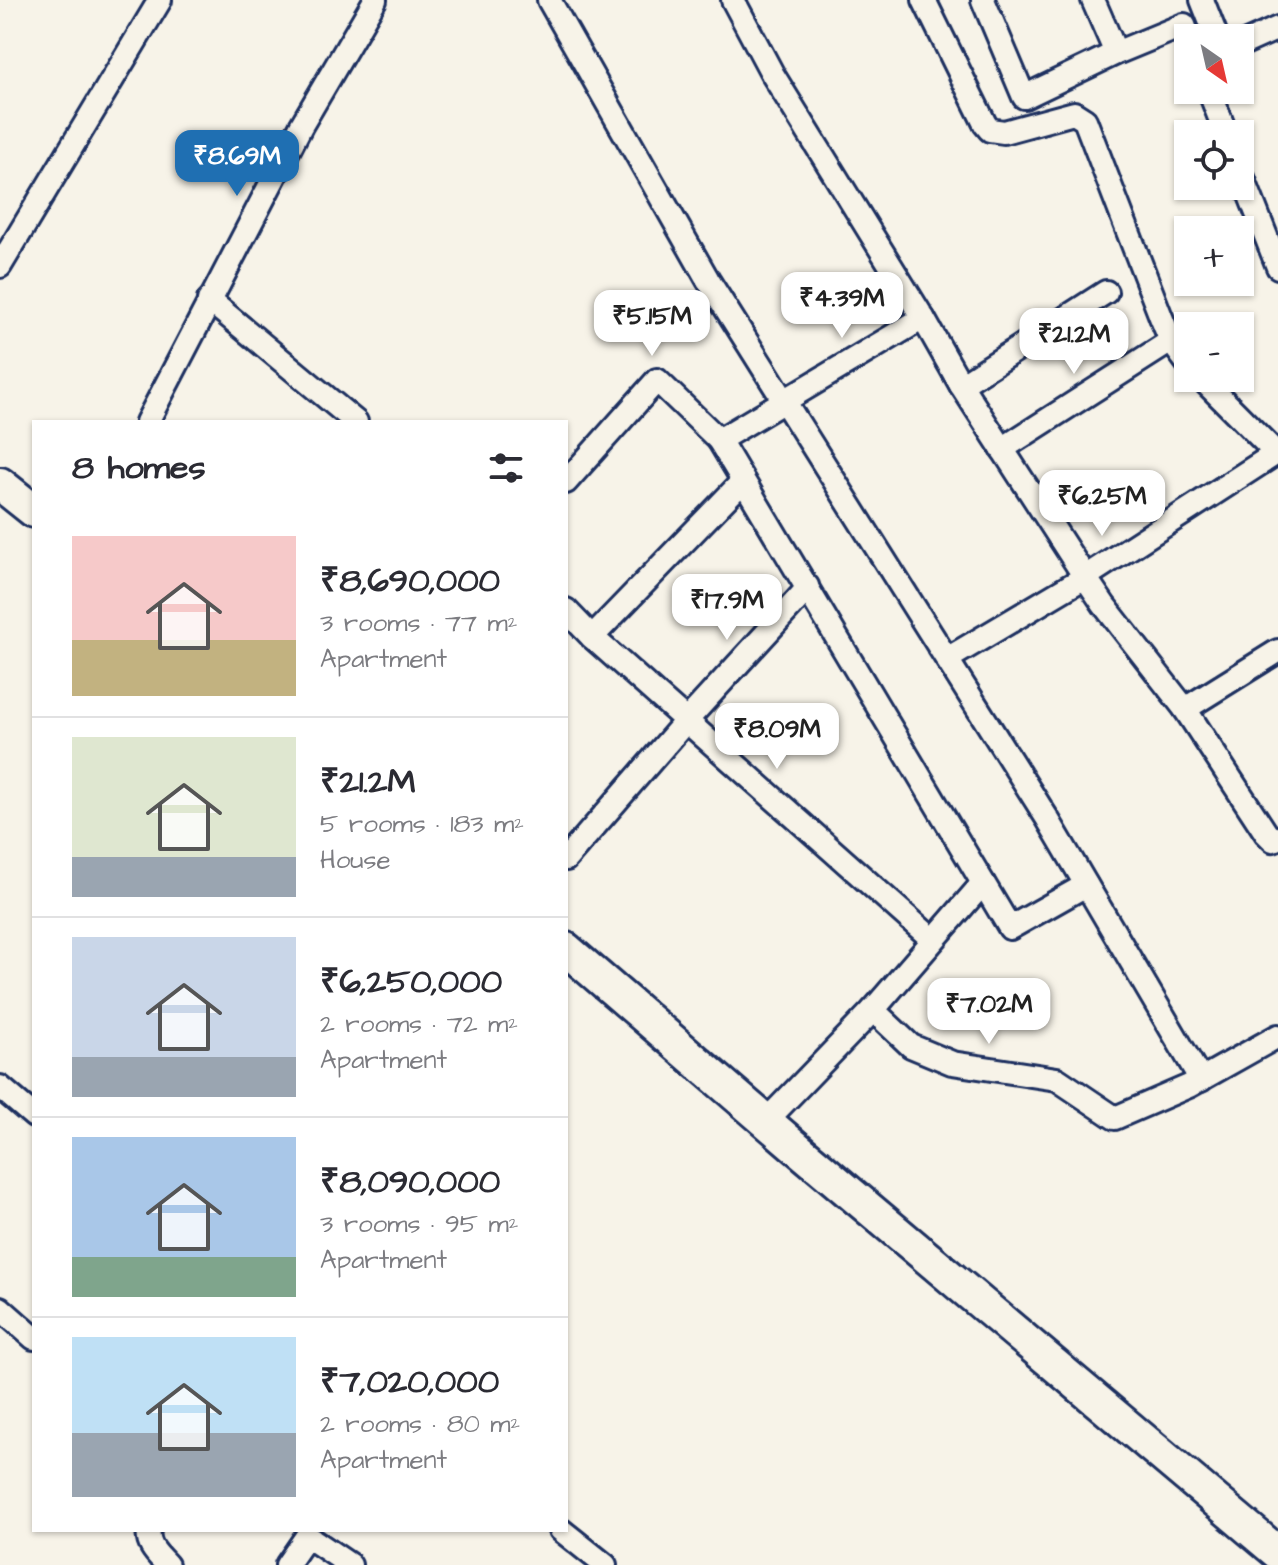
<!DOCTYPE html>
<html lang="en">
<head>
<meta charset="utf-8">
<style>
	:root { --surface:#fff; --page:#f2f2f3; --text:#2b2b33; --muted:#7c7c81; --line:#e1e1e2; --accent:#1f6fb2 }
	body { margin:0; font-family:"Architects Daughter",sans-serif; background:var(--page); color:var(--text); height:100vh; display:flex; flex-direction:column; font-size:30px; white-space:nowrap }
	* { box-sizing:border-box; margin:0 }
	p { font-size:26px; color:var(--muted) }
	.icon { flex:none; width:44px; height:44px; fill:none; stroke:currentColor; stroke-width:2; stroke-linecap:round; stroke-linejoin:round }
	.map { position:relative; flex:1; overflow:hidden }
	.panel { position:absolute; left:32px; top:420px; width:536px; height:1112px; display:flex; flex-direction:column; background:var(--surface); border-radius:0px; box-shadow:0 2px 6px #0004 }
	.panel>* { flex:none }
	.needle { width:52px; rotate:146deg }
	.controls { position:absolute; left:1174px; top:24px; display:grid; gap:16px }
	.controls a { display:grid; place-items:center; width:80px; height:80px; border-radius:0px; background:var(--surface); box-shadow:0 2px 6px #0004; font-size:40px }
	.price { position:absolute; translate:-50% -68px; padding:0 18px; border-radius:16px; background:#fff; color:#222; font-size:26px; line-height:52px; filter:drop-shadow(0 2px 4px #0008) }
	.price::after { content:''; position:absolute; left:50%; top:48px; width:24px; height:18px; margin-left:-12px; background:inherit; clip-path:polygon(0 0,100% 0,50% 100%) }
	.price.on { background:var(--accent); color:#fff }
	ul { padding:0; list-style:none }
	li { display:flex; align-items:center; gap:24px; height:200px; padding:0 40px }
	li+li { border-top:2px solid var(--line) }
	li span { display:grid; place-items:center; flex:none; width:224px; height:160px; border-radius:0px; color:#555 }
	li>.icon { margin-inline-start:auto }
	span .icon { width:96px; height:96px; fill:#fffc; stroke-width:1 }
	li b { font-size:34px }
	h2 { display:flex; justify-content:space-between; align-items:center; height:96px; padding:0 40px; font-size:34px }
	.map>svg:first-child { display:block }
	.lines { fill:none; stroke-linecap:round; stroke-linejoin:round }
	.street-casing { stroke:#1b2f5e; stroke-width:28 }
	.secondary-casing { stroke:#1b2f5e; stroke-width:38 }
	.street { stroke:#f7f3e8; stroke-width:22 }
	.secondary { stroke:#f7f3e8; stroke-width:32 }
</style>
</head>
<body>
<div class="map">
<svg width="1278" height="1565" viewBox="0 0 1278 1565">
	<rect width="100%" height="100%" fill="#f7f3e8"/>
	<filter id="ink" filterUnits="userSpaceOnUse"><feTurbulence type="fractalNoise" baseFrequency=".0125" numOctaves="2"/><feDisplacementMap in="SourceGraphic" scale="16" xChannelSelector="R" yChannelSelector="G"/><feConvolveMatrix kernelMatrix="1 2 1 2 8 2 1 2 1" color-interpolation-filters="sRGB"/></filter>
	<g filter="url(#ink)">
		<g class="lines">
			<defs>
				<g id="street">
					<polyline points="549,0 708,280 1047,818 1201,1080"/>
					<polyline points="733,0 773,75 923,318 961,385 1085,577 1104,605 1185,709 1266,833 1273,840 1278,838"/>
					<polyline points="924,0 985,124 990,130 1004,132 1074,113 1085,120 1161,317 1171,341 1188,364"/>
					<polyline points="983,0 1024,97 1116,53 1184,25 1189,38"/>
					<polyline points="1093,0 1116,53"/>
					<polyline points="1202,0 1217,38"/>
					<polyline points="1240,45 1278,28"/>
					<polyline points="1209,90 1226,134"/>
					<polyline points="1240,170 1278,267"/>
					<polyline points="0,266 160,0"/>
					<polyline points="209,300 356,422"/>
					<polyline points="1201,378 1276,453"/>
					<polyline points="961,385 1106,292"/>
					<polyline points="147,422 301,126 375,0"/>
					<polyline points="719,440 1010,928 1086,885"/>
					<polyline points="1002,449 1171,341"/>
					<polyline points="566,482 657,380 719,440 923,318"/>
					<polyline points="566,610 592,637 743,481"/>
					<polyline points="592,637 932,939"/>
					<polyline points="947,659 1085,577 1278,452"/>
					<polyline points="1185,709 1278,651"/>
					<polyline points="566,859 686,721 807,589 807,586"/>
					<polyline points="873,1010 983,883"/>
					<polyline points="0,1087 34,1116"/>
					<polyline points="766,1121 873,1010 911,1046 952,1063 1057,1079 1115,1118 1189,1086 1278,1036"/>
					<polyline points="0,1308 34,1338"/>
					<path d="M149,1530c-3,15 9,25 18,35"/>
					<polyline points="561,1530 605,1565"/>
					<polyline points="287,1565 307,1536 350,1565"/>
				</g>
				<g id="secondary">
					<polyline points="0,484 34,511"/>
					<polyline points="566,949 804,1154 1278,1553"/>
				</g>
			</defs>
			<use href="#street" class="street-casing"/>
			<use href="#secondary" class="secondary-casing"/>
			<use href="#street" class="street"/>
			<use href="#secondary" class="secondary"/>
		</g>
	</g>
</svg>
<div class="controls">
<a><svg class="needle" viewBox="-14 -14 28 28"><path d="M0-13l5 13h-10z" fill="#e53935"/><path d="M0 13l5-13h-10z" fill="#7c7c81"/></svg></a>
<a><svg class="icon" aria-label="locate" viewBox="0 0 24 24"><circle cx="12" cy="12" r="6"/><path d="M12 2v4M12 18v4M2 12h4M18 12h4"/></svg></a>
<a>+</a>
<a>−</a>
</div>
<b class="price on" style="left:237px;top:198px">₹8.69M</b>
<b class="price" style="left:842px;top:340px">₹4.39M</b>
<b class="price" style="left:652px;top:358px">₹5.15M</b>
<b class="price" style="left:1074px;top:376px">₹21.2M</b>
<b class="price" style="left:1102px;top:538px">₹6.25M</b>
<b class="price" style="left:727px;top:642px">₹17.9M</b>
<b class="price" style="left:777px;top:771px">₹8.09M</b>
<b class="price" style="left:989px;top:1046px">₹7.02M</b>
<section class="panel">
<h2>8 homes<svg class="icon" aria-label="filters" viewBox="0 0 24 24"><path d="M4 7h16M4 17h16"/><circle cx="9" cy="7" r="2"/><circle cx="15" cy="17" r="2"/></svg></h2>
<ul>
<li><span style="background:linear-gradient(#f6c9c9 65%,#c2b280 0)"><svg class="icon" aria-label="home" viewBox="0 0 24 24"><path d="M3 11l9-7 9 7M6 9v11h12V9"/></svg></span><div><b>₹8,690,000</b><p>3 rooms · 77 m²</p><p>Apartment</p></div></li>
<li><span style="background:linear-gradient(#dfe7d0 75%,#9aa5b1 0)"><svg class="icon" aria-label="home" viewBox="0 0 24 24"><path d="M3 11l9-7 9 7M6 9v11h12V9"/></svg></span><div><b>₹21.2M</b><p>5 rooms · 183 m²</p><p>House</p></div></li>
<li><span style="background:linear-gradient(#c9d6e8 75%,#9aa5b1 0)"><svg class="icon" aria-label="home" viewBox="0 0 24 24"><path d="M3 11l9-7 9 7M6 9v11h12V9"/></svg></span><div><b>₹6,250,000</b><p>2 rooms · 72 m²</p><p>Apartment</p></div></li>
<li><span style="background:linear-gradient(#a9c7e8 75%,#7fa58c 0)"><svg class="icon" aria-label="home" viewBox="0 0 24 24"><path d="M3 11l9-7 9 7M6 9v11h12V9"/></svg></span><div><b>₹8,090,000</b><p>3 rooms · 95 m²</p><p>Apartment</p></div></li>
<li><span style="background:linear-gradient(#bfe0f5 60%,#9aa5b1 0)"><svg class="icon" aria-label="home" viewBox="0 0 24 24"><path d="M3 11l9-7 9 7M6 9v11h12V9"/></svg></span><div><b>₹7,020,000</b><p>2 rooms · 80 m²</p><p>Apartment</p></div></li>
</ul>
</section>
</div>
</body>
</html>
